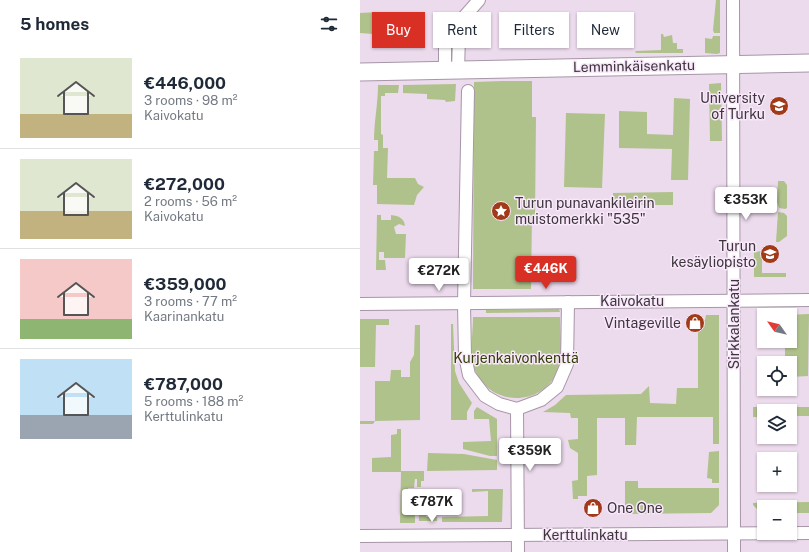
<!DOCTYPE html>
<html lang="en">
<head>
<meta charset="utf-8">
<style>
	:root { --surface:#fff; --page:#f2f2f3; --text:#1f2937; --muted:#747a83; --line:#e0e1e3; --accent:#d93025 }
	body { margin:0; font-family:"Public Sans",sans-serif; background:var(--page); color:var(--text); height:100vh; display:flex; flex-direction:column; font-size:15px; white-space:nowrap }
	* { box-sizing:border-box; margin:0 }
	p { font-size:13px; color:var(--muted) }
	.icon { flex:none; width:22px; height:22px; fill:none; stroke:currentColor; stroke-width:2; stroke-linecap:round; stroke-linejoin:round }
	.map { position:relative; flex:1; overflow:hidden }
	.details { display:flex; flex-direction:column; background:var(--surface); width:360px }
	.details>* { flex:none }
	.top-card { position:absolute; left:12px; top:12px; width:377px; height:36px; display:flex; gap:8px }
	.needle { width:26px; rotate:304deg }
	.buttons { position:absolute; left:397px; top:308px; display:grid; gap:8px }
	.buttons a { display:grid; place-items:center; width:40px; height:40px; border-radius:0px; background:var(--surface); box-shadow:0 1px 3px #0004; font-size:20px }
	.price { position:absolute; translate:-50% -34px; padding:0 9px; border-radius:4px; background:#fff; color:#222; font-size:13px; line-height:26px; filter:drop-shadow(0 1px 2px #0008) }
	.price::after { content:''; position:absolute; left:50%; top:24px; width:12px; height:9px; margin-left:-6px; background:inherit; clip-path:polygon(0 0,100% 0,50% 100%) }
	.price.current { background:var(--accent); color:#fff }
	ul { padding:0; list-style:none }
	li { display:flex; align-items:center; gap:12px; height:100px; padding:0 20px }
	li+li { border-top:1px solid var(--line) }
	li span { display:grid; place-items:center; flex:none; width:112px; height:80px; border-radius:0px; color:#555 }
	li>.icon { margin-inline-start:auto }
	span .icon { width:48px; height:48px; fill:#fffc; stroke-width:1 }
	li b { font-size:17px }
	h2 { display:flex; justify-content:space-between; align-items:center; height:48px; padding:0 20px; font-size:17px }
	.pill { padding:0 14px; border-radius:0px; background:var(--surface); box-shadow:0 1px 3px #0004; font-size:14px; line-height:36px }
	.pill.current { background:var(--accent); color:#fff }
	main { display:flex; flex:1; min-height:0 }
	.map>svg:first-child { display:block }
	.green { fill:#b0c28b }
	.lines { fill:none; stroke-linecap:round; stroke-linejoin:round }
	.street-casing { stroke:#a796a7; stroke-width:14 }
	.secondary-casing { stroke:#a796a7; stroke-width:19 }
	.street { stroke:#fff; stroke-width:12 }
	.secondary { stroke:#fff; stroke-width:17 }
	.labels { text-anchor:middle; stroke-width:3; stroke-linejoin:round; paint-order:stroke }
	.street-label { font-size:14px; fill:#3c353c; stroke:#f9e7fa }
	.poi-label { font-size:14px; fill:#3c353c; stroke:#f9e7fa; text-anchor:end }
	.park-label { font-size:14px; fill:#303d04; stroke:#f9e7fa }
</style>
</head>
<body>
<main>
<section class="details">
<h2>5 homes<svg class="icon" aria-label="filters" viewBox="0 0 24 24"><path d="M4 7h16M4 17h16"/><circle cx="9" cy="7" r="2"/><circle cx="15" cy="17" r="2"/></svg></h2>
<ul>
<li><span style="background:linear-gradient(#dfe7d0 70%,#c2b280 0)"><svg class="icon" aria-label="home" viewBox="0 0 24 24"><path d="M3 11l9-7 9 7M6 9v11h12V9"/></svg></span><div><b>€446,000</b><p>3 rooms · 98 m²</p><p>Kaivokatu</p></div></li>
<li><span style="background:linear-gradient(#dfe7d0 65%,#c2b280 0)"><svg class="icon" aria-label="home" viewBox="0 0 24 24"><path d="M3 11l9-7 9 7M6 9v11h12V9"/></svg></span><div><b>€272,000</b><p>2 rooms · 56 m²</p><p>Kaivokatu</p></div></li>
<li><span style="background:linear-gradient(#f6c9c9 75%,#8fb573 0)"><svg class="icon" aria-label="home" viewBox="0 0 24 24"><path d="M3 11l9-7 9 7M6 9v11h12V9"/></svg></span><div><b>€359,000</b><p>3 rooms · 77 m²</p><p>Kaarinankatu</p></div></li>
<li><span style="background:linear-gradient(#bfe0f5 70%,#9aa5b1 0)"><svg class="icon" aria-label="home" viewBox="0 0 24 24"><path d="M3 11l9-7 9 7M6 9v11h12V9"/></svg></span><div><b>€787,000</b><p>5 rooms · 188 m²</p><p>Kerttulinkatu</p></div></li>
</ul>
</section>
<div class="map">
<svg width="449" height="552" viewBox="0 0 449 552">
	<rect width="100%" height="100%" fill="#ecdaed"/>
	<g class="green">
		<polygon points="356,0 360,0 360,33 354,33 353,30"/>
		<polygon points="18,12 23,16 13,34 0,33 0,13"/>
		<polygon points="301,34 303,34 304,37 312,35 313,43 317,43 317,49 323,49 323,53 276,53 275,51 301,50"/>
		<polygon points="353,36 360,36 360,53 357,54 345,53 345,38 352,39"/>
		<polygon points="142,81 172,81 172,117 176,117 175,216 172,216 171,289 113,289 114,82"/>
		<polygon points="361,83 362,141 350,141 349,84"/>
		<polygon points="96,84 95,101 86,102 85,100 67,99 67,94 43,93 43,85"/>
		<path d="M18,85h21l-1,8h-13v3h-4v38l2,1v13h5l-1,30h28l3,6 6,3 -7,8 -3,10 -37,-1v-19h-4l1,-34h4v-11h-4c0,-19 4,-36 4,-55z"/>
		<polygon points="314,98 330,99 328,180 311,180 312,149 259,148 259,111 287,112 287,134 313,135"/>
		<polygon points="206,113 245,114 242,188 204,187"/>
		<polygon points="418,181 424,181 427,185 427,208 425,209 419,208 417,202"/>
		<polygon points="313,192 313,205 253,205 253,193"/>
		<polygon points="418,212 424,213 427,216 427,236 419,242 416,242"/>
		<path d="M17,215h4v5h10v-5c8,1 13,3 14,11l-6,-2 -5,3 2,7h10l-1,24h-21v-6h-5v8h6l1,10h-10z"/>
		<polygon points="402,251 402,273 426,273 426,277 394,277 394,252"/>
		<polygon points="199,309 200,312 126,313 126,310"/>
		<polygon points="449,314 448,376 430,377 430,363 425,363 425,341 430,341 430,315 424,315"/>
		<polygon points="346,315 359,315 359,444 353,444 353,417 277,417 276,445 265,445 265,418 237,418 237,475 227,476 227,496 218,496 218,499 213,499 212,481 218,480 218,453 210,448 208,440 218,439 218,418 211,418 210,413 183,412 195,405 206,395 281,394 289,386 290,403 316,404 317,388 338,388 338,320 345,320"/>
		<path d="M113,317h87c0,17 3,39 -3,55 -16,36 -68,34 -82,-2 -6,-16 -2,-37 -2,-53z"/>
		<polygon points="0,319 29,319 29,325 16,325 15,367 0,367"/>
		<polygon points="91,324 93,324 95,371 99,383 112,403 107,412 107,420 91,420"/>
		<polygon points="55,325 60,325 60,420 15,421 13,424 0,424 0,421 15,421 15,381 30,381 31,370 41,370 41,377 50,377 50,362 54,355"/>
		<polygon points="117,407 137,419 137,456 130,456 103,449 103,442 131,441 129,419 114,419 114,411"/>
		<polygon points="393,407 449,407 449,416 430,416 430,411 404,411 404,417 393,417"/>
		<polygon points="37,429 41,429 41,471 64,471 64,481 61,481 61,487 57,487 57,479 55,479 54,488 48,488 48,496 55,496 55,523 40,523 41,472 12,472 12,458 31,457 31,435 37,434"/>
		<polygon points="359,451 359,483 352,483 352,479 347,478 349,452"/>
		<polygon points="68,453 104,454 137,460 137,470 67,471"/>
		<polygon points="265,481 278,481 278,488 359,488 359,505 351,513 265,514"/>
		<polygon points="85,489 84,500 82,500 82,492 66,492 66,517 77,517 77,521 59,521 58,490"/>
		<polygon points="112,489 143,489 142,522 82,522 82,517 128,516 128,491 112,492"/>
		<polygon points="449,502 449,513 430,513 430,507 404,507 404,513 401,513 393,505 393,503"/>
	</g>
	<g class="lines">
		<defs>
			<g id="street">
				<polyline points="373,0 374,552"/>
				<polyline points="85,71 85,45 89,34 119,0"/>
				<polyline points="98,71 99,36 107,19"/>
				<polyline points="108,91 104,304 105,356 109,375 125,396 139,404 157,409 181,400 197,387 207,364 208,302"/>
				<polyline points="0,304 449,300"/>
				<polyline points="157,409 158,552"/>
				<polyline points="0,536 449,533"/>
			</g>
			<polyline id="secondary" points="0,72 449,63"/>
		</defs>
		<use href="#street" class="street-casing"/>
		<use href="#secondary" class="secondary-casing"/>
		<use href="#street" class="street"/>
		<use href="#secondary" class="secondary"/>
	</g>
	<defs>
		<symbol id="university-disc" viewBox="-11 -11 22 22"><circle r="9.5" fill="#a13a18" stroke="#f9e7fa"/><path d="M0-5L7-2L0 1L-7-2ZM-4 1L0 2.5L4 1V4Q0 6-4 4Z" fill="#fff"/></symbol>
		<symbol id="sight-disc" viewBox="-11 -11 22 22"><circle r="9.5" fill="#a13a18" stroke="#f9e7fa"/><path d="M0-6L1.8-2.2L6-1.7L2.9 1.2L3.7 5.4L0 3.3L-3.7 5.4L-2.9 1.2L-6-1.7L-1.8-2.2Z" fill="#fff"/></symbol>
		<symbol id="shop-disc" viewBox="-11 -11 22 22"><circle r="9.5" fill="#a13a18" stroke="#f9e7fa"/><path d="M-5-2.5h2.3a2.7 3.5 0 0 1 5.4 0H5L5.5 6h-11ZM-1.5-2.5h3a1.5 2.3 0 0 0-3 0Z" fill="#fff"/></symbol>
	</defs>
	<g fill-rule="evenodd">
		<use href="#university-disc" x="408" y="95" width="22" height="22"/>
		<use href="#sight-disc" x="130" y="200" width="22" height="22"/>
		<use href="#university-disc" x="399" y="243" width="22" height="22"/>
		<use href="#shop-disc" x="324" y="312" width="22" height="22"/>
		<use href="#shop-disc" x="222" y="497" width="22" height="22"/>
	</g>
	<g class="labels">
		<g class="street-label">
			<text transform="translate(274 66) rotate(-1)" y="5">Lemminkäisenkatu</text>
			<text x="272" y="306">Kaivokatu</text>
			<text transform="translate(374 324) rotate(-90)" y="5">Sirkkalankatu</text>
			<text x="225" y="540">Kerttulinkatu</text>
		</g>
		<g class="poi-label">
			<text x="405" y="103">University<tspan x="405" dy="16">of Turku</tspan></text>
			<text x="155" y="208" text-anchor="start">Turun punavankileirin<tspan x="155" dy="16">muistomerkki "535"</tspan></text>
			<text x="396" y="251">Turun<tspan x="396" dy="16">kesäyliopisto</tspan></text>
			<text x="321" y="328">Vintageville</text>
			<text x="247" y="513" text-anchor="start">One One</text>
		</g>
		<g class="park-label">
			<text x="156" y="363">Kurjenkaivonkenttä</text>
		</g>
	</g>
</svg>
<div class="buttons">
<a><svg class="needle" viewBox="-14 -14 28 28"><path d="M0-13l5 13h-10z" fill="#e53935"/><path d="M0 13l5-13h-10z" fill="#747a83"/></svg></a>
<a><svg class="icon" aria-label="locate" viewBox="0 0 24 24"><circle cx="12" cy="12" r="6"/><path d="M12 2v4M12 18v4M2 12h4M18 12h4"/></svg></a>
<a><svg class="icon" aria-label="layers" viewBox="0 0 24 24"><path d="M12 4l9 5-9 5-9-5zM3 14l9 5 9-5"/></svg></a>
<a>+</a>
<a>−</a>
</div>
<b class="price" style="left:386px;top:221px">€353K</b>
<b class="price current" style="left:186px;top:290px">€446K</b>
<b class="price" style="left:79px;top:292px">€272K</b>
<b class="price" style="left:170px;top:472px">€359K</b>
<b class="price" style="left:72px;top:523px">€787K</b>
<div class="top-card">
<a class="pill current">Buy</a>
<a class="pill">Rent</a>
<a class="pill">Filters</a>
<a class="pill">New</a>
</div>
</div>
</main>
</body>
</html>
